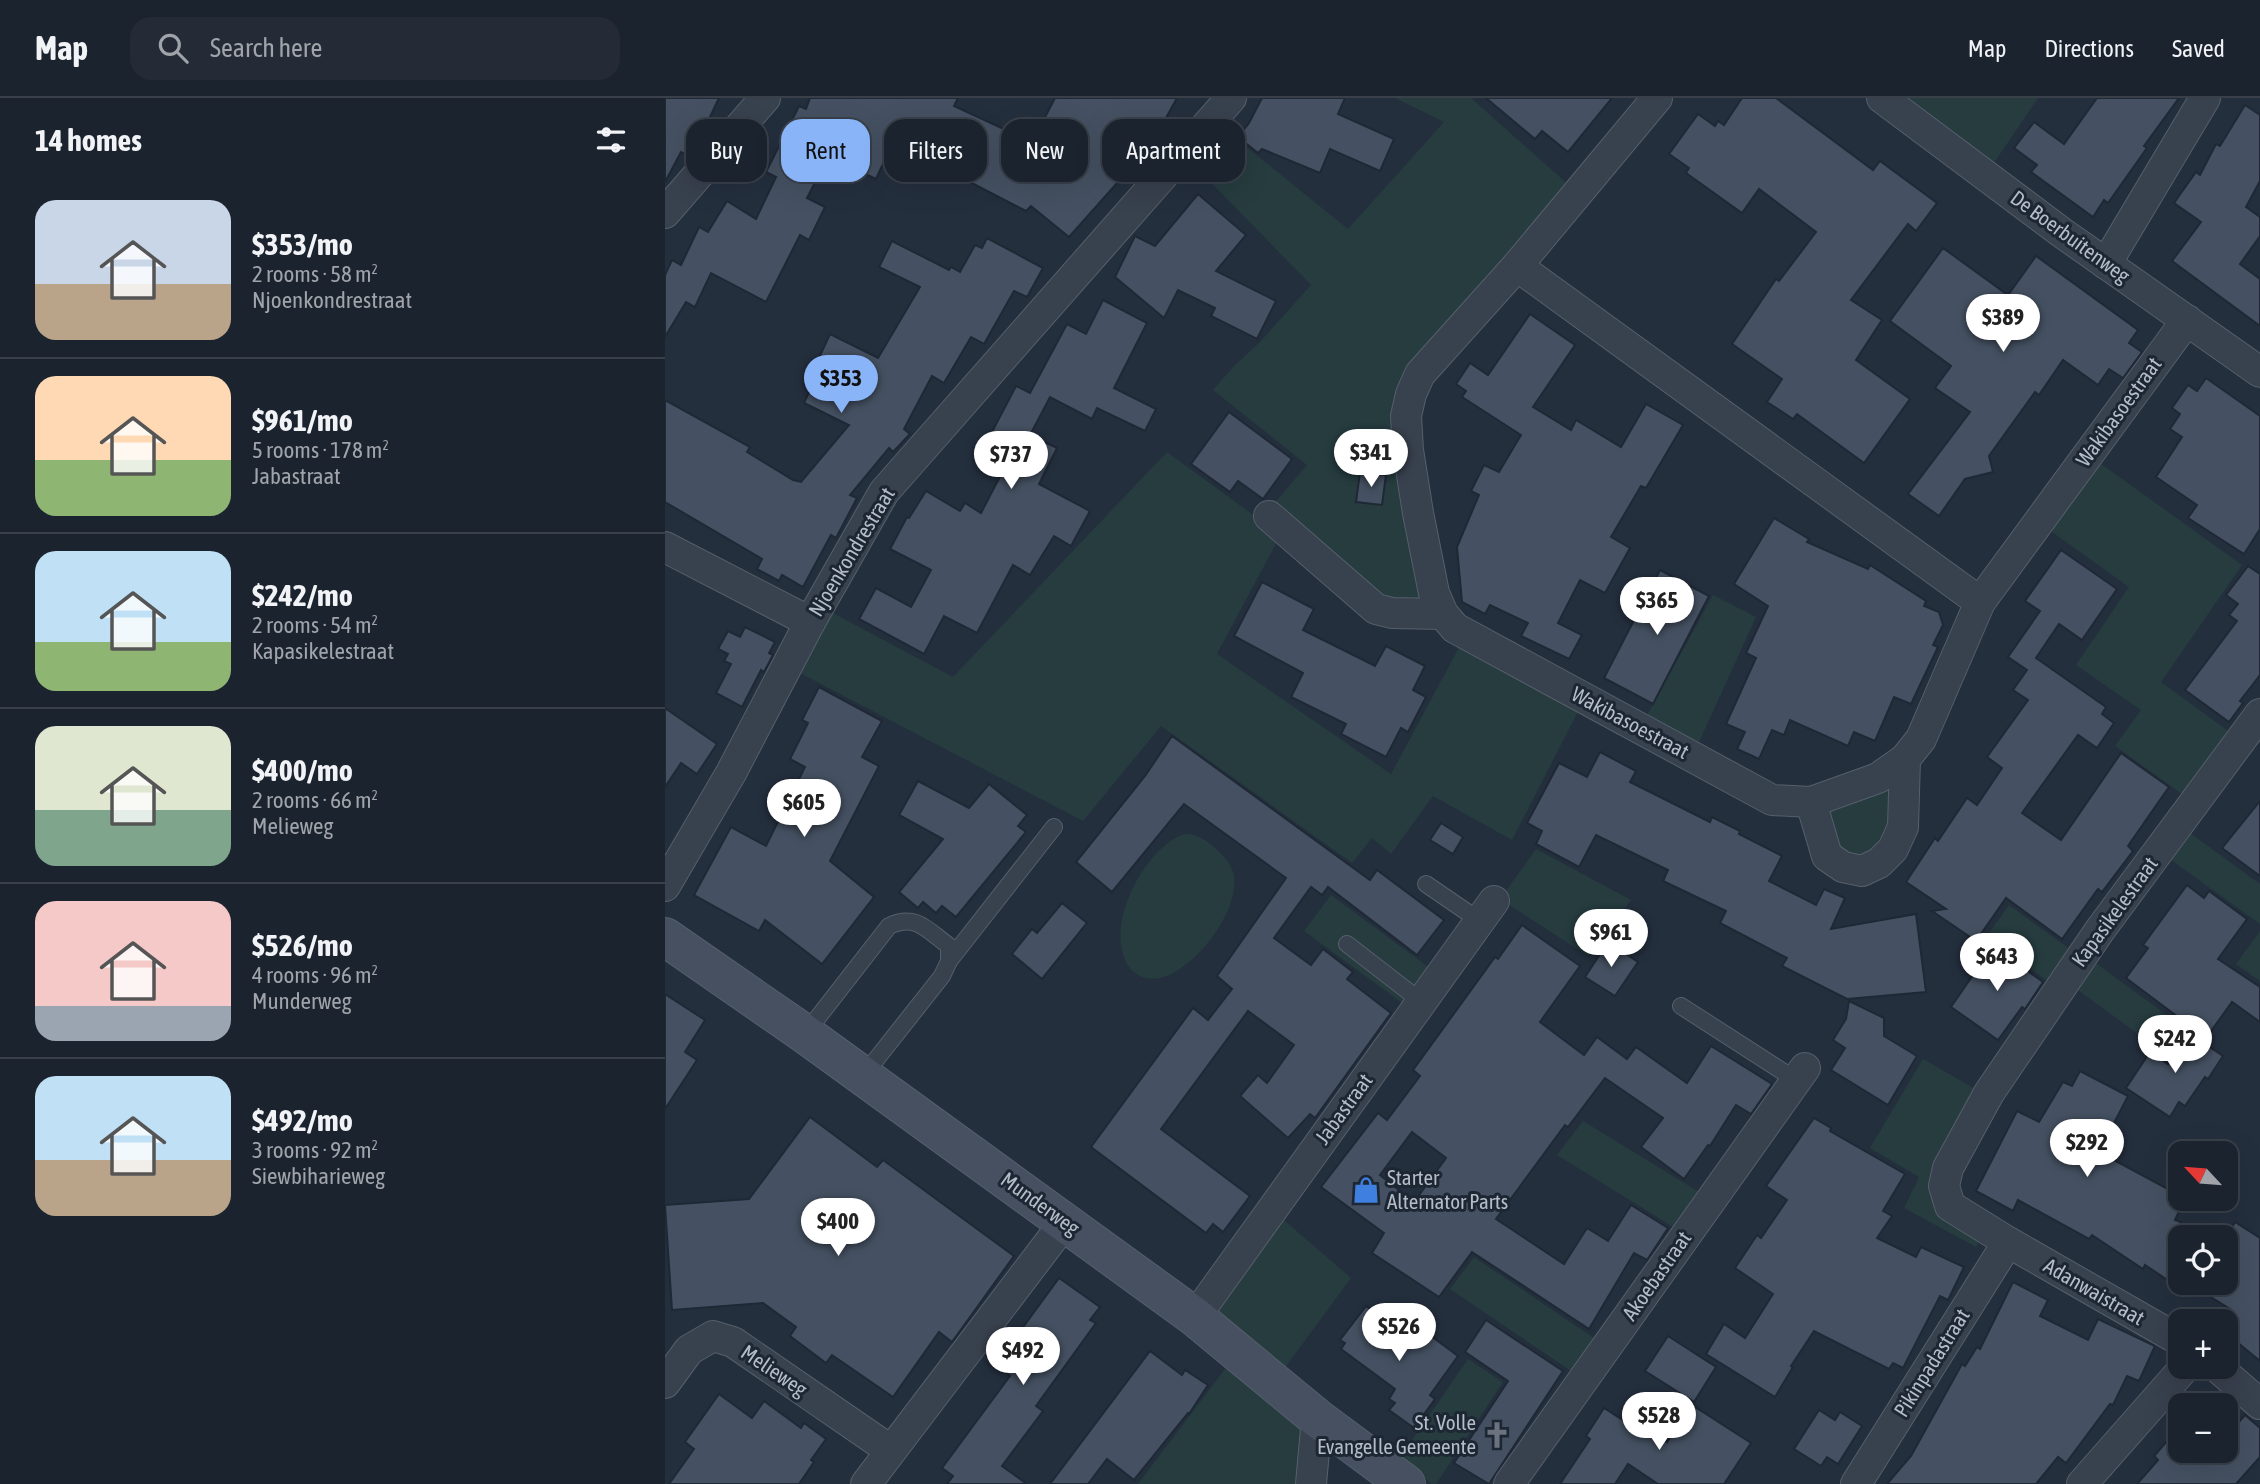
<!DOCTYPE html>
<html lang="en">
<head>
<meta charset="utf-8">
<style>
	:root { --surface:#1b232e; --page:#242b36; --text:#f1f3f6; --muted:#a0a4aa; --line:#39404a; --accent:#8ab4f8 }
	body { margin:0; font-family:"Asap Condensed",sans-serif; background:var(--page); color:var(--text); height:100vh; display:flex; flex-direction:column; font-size:26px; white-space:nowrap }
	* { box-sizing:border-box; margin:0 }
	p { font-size:23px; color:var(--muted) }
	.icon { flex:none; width:38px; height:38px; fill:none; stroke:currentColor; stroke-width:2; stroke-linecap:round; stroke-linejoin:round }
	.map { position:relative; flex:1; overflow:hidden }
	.panel { display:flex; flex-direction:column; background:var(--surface); width:665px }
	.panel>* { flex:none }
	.banner { position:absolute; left:21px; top:21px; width:665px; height:63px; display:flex; gap:14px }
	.needle { width:46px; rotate:296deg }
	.tools { position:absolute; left:1503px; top:1043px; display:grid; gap:14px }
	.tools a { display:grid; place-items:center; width:70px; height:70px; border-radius:14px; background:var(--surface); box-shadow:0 7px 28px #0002,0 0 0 2px var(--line); font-size:35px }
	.price { position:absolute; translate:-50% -60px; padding:0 16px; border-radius:24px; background:#fff; color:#222; font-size:23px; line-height:46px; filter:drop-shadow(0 2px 4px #0008) }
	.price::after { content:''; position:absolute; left:50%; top:42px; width:21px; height:16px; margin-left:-10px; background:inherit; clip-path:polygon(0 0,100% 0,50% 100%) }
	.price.selected { background:var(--accent); color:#111 }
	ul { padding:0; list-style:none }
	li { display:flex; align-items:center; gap:21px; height:175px; padding:0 35px }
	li+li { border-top:2px solid var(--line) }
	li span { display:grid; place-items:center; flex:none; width:196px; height:140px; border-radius:21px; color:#555 }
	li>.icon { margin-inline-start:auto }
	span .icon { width:84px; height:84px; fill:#fffc; stroke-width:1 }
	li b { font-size:30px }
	h2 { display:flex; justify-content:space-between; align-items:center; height:84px; padding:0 35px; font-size:30px }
	.chip { padding:0 24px; border-radius:21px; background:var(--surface); box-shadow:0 7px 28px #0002,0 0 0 2px var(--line); font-size:24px; line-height:63px }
	.chip.selected { background:var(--accent); color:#111 }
	header { display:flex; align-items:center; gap:42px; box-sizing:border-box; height:98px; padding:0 35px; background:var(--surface); border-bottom:2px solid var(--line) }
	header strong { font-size:33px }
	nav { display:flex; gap:38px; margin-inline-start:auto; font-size:24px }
	.search { width:490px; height:63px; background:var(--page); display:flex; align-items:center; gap:18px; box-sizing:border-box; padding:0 24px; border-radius:21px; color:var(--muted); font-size:26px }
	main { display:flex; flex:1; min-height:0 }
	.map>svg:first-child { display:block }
	.green { fill:#263c3f }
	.building { fill:#455162; stroke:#1f2835; stroke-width:2; fill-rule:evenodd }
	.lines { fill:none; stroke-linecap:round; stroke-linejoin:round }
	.lane-casing { stroke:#565f6c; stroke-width:18 }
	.street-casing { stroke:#565f6c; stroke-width:32 }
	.secondary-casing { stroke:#565f6c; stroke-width:40 }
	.lane { stroke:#38414e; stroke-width:16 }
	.street { stroke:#38414e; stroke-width:30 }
	.secondary { stroke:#465061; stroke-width:38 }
	.labels { text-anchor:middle; stroke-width:6; stroke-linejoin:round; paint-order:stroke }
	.street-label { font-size:21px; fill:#b4bcc9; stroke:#1d2633 }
	.poi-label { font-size:21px; fill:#b4bcc9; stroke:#1d2633; text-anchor:start }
</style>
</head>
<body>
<header>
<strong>Map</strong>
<div class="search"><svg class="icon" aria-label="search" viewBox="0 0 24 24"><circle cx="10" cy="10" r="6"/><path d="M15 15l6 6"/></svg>Search here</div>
<nav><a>Map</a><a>Directions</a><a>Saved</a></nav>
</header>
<main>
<section class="panel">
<h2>14 homes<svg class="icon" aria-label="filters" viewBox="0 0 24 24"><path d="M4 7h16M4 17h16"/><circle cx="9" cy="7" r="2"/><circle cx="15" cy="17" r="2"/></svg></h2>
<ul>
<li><span style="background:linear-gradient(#c9d6e8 60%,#b9a48a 0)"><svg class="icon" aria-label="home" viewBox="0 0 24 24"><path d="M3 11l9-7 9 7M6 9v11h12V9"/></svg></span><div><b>$353/mo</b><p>2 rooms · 58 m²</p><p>Njoenkondrestraat</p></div></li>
<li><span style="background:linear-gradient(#ffd9b3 60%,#8fb573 0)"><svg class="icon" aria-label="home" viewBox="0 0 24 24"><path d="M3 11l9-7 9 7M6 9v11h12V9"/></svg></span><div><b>$961/mo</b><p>5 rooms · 178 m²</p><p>Jabastraat</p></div></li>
<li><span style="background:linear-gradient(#bfe0f5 65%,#8fb573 0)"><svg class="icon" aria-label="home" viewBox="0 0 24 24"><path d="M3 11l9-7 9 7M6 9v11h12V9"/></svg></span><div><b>$242/mo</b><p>2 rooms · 54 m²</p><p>Kapasikelestraat</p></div></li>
<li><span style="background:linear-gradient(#dfe7d0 60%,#7fa58c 0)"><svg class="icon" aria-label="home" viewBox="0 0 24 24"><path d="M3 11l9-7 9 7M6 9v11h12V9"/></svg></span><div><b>$400/mo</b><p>2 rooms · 66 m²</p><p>Melieweg</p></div></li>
<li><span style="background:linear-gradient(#f6c9c9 75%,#9aa5b1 0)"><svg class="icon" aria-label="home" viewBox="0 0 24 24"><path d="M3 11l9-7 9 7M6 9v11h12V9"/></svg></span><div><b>$526/mo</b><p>4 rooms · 96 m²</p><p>Munderweg</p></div></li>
<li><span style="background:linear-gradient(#bfe0f5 60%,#b9a48a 0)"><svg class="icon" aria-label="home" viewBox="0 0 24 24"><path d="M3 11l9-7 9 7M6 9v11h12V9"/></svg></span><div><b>$492/mo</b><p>3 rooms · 92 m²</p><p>Siewbiharieweg</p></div></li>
</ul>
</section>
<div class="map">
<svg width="1595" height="1386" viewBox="0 0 1595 1386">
	<rect width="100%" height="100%" fill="#242f3e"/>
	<g class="green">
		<polygon points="730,0 806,0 906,89 741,274 757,502 708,505 616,436 552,556 726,676 798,542 917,606 847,742 768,698 726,756 707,740 687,765 496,628 418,723 133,574 164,513 288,579 502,354 595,422 642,367 548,292 569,268 595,244 646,187 523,61 553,26 683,131 779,24"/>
		<polygon points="1236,0 1373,0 1327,68"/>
		<polygon points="1432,363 1577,467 1496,584 1566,635 1521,699 1450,648 1476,612 1411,567 1464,489 1383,431"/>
		<polygon points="1048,497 1091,519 1030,653 978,625"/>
		<polygon points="1234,678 1230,726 1200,764 1168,754 1159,706"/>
		<polygon points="1521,732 1595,786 1595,826 1502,759"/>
		<path d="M519,736c14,0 23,6 33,16 8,7 15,15 17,26 6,35 -40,95 -74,102 -12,2 -21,0 -29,-9 -31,-38 13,-121 53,-135z"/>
		<polygon points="871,751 966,802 923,858 835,801"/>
		<polygon points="666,797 770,874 744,910 639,833"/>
		<polygon points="1344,807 1409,854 1387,886 1321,839"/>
		<polygon points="1595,833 1595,883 1571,866"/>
		<polygon points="1425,861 1521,931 1502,957 1406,887"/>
		<polygon points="1258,961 1317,995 1275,1070 1317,1137 1311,1149 1239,1110 1254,1079 1205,1050"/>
		<polygon points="918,1023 1039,1097 1013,1132 892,1057"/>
		<polygon points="612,1116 686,1180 619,1271 552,1221 553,1199"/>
		<polygon points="809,1159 932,1242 909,1275 785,1191"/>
		<polygon points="803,1261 838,1284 771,1386 767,1386 734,1361"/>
		<polygon points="563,1267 642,1326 645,1386 473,1386"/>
	</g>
	<g class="building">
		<polygon points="0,0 54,0 26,59 16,54 0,84"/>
		<polygon points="145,0 293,0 289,8 367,44 390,0 512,0 496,29 501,32 491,49 486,47 469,79 461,75 404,139 366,108 361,113 276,69 264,83 226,49 211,81 163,59 142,100 160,109 144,142 135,137 101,204 46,175 30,209 21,204 0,239 0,177 7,162 16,167 34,129 43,134 62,103 91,121 111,79 101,74 134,8 141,11"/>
		<polygon points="597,0 680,0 673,16 729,41 715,73 665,51 655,75 597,51 593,55 573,39 584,25"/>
		<polygon points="821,0 947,0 903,54 877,33 870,41"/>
		<polygon points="1077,0 1111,0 1208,72 1215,63 1272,105 1251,133 1243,126 1186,202 1217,222 1191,262 1245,301 1199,365 1132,316 1128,321 1102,304 1117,281 1067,246 1111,181 1114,183 1151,134 1094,91 1077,115 1021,75 1024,70 1004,56 1033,16 1050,28 1053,23 1059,27"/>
		<polygon points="1432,0 1514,0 1479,48 1482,50 1443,105 1439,102 1428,119 1366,74 1372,67 1349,50 1369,24 1399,46"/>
		<polygon points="1580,7 1595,17 1595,83 1581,109 1595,119 1595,138 1575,166 1595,181 1595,228 1507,163 1536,124 1509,105 1531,74 1535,77 1551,46 1555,48"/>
		<polygon points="533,96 581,137 551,173 611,203 592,241 546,218 550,210 513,192 499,220 450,179 470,138 490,148"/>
		<polygon points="322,140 378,170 362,199 349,193 319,246 306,239 279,285 267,278 239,331 245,336 228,354 224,350 185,397 192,400 171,440 166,437 138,489 117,477 114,483 92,471 97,461 0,404 0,302 85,349 82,354 128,382 136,384 184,327 139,305 157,266 152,264 165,236 213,260 255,189 214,169 227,143 284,172 286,169 295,174 310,147 317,150"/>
		<polygon points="1278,150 1343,197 1371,158 1473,232 1464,245 1477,254 1458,280 1444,271 1433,287 1398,262 1374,297 1370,294 1324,358 1328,374 1300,381 1274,418 1243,396 1305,314 1270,290 1286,268 1225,223"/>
		<polygon points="438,202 482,225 449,290 491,311 480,333 432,310 427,321 385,299 365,337 392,350 374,386 425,413 406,448 389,438 365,477 348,467 312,535 279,518 259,556 194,521 211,490 246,509 266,472 225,451 242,419 244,420 261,393 295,413 300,405 316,415 342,365 317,353 351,288 365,295 402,226 421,236"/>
		<polygon points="865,216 910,247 868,309 906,332 911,322 956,349 981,306 1018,327 981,390 976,388 946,439 965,450 940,495 915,482 893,525 917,537 904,561 856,538 863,525 825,507 820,516 797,504 792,449 814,397 806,393 819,367 834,374 856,337 797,299 801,293 791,286 805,265 823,277"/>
		<polygon points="1541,280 1595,318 1595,431 1579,456 1523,420 1532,407 1491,379 1517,339 1505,331 1515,316 1507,310 1523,287 1532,293"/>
		<polygon points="564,314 627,361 598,401 573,383 565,394 526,366"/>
		<polygon points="695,374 721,377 717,407 691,404"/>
		<polygon points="1109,420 1144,441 1142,444 1203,471 1205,467 1261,503 1259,508 1274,514 1278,527 1268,547 1273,549 1246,606 1229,599 1210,643 1189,634 1183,648 1125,622 1119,637 1107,632 1094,661 1072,651 1080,634 1061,626 1091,560 1081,555 1103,508 1069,486"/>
		<polygon points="1396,452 1452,491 1417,542 1394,526 1371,560 1441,609 1437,616 1449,625 1432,650 1413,637 1357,715 1396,742 1456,655 1504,689 1463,748 1468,753 1437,794 1433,791 1397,841 1341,800 1311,843 1267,813 1281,811 1241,784 1270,740 1273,743 1302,700 1312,707 1337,670 1322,659 1363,602 1348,592 1362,572 1343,559 1375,513 1360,503"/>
		<polygon points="1583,468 1595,476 1595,577 1575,603 1578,605 1564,624 1520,592 1572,523 1564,517 1573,506 1561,497"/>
		<polygon points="995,472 1044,498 988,606 939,580"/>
		<polygon points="597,484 649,511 638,532 710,568 721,548 760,568 748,592 761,599 743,634 736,630 721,659 676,636 681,626 626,599 638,575 569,538"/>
		<polygon points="80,529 110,544 104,555 108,557 99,574 96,572 77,609 51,595 66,566 59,563 63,556 53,551 63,533 75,539"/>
		<polygon points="154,589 217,623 197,659 214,668 165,763 209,799 157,866 100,822 94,833 29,797 66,729 101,748 140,669 125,661 143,625 137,622"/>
		<polygon points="0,610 52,646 32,676 16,665 0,689"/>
		<polygon points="507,638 705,782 712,772 779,822 752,857 663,789 657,797 646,789 609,840 646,867 658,851 688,874 682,881 726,915 650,1020 645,1016 623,1040 575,998 593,977 602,985 629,947 583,913 496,1031 585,1098 558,1134 548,1126 541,1135 426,1049 528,910 543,922 567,891 552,878 621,780 519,706 447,794 411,764 480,678"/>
		<polygon points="935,654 971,673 965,684 1045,724 1047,719 1075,733 1074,736 1117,758 1104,783 1151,807 1159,791 1180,800 1166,831 1251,816 1261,894 1182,901 1117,868 1122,860 1055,825 1061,813 998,783 1003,772 931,737 914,769 871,746 877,733 862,725 894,665 922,679"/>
		<polygon points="253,683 304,710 324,686 362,717 353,728 361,734 291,819 277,808 271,815 258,804 253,810 234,794 278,741 234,717"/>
		<polygon points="1595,703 1595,778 1557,750"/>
		<polygon points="776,725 798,739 788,756 765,742"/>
		<polygon points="1522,787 1539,800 1544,793 1582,821 1553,861 1595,889 1595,924 1567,904 1541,940 1461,880 1483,850 1478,847"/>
		<polygon points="397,805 422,825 377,881 347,856 367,831 372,835"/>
		<path d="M857,827l58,41 -40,56 44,33 13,-18 30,22 9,-12 51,36 24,-37 61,38 -21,30 -15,-9 -26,41 -2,-1 -24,34 -43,-32 22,-29 -58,-40 -37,49 -3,-2 -69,94 68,45 23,-36 21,13 23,-36 37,23 -21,32 -13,-7 -45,76 -117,-77 -33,45 -67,-44 12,-20 -63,-46 57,-74 9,7 33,-44 -7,-6 82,-113 3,2zM747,1034l34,26 -32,44 -34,-27z"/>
		<polygon points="943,844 973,864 950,898 920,879"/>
		<polygon points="1328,848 1378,884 1360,911 1357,909 1333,942 1286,909"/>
		<polygon points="0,896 40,922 20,954 32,962 0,1011"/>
		<polygon points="1184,903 1219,920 1219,938 1252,958 1223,1007 1166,972 1180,950 1168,942 1181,921"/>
		<polygon points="1524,935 1558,958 1543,981 1540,979 1520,1008 1514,1004 1505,1019 1461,990 1485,954 1503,966"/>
		<polygon points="1415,973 1463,998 1434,1054 1516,1098 1516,1101 1520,1101 1510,1122 1516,1124 1516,1191 1480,1167 1478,1171 1427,1137 1424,1141 1353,1102 1348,1113 1311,1093 1352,1013 1374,1024 1398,984 1407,988"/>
		<polygon points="145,1019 212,1069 218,1062 349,1158 287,1244 274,1234 228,1299 167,1257 161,1265 125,1238 131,1229 98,1205 7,1212 0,1107 84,1101"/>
		<polygon points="1149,1020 1166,1030 1165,1033 1240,1076 1218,1113 1227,1118 1212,1140 1251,1159 1256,1149 1299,1169 1283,1202 1275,1198 1238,1270 1228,1265 1224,1271 1149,1233 1126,1268 1128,1269 1110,1299 1041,1256 1059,1226 1080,1240 1108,1196 1070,1170 1092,1137 1096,1140 1122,1102 1101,1088"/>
		<polygon points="1570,1124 1595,1140 1595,1263 1561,1235 1561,1223 1556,1221 1565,1211 1523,1185 1561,1185 1561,1139"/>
		<polygon points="394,1180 435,1209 425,1222 431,1225 371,1308 378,1313 337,1368 362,1386 282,1386 288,1378 277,1370 345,1278 337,1271 346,1258 340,1254"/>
		<polygon points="1348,1184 1383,1202 1375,1218 1423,1242 1433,1221 1490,1248 1474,1283 1462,1278 1448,1307 1445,1306 1401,1365 1393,1359 1371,1386 1222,1386 1246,1358 1297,1266 1300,1268 1312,1249 1315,1251"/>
		<polygon points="701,1208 753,1248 762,1235 793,1258 765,1297 770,1301 749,1330 724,1312 730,1305 724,1301 730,1291 676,1251 680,1245 675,1242"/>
		<polygon points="821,1222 898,1273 824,1386 789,1365 843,1283 800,1254"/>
		<polygon points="1003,1238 1051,1269 1029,1304 980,1273"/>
		<polygon points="485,1253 517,1277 520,1272 543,1287 524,1316 523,1315 469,1382 442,1361 423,1386 385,1386"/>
		<polygon points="54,1296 87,1320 99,1303 136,1330 139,1325 161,1341 146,1362 149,1364 134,1386 4,1386 29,1351 20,1344"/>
		<polygon points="1027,1307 1086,1345 1059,1386 993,1386 963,1366 950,1386 895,1386 925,1341 921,1338 939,1310 981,1337 985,1332 1002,1344"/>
		<polygon points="1154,1312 1170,1322 1175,1314 1197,1328 1173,1366 1162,1359 1156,1368 1129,1351"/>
		<polygon points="1561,1312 1574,1324 1580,1317 1595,1330 1595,1359 1571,1386 1472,1386 1493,1362 1489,1358 1516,1327 1516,1353 1561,1353"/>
	</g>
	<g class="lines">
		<defs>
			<g id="lane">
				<polyline points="761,786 815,823"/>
				<polyline points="682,846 757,904"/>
				<polyline points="284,863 389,729"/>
				<polyline points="1016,908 1131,982"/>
				<path d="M140,936l84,-108c27,-13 38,4 60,20v15l-7,15 -79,100"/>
			</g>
			<g id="street">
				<polyline points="992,0 852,168 755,276 746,296 741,318 743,352 753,415 769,495 778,516 790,530 1107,702 1146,704 1213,680 1240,661 1256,641 1315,504 1522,222"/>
				<polyline points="1217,0 1396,134 1595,274"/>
				<polyline points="0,115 100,0"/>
				<polyline points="1441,166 1540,0"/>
				<polyline points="852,168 1315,504"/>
				<polyline points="604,418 711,511 727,515 778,516"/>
				<polyline points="0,449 145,524"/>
				<polyline points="1146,704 1162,758 1178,769 1197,773 1214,765 1228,751 1238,729 1240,661"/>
				<polyline points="0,788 66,675 145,524 219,394 566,0"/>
				<polyline points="530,1219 829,803"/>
				<polyline points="1516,1243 1343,1144 1285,1108 1279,1088 1283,1070 1324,995 1435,832 1595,616"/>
				<polyline points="1552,1269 1595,1306"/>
				<polyline points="0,1285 24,1252 48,1238 68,1244 225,1352"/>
				<polyline points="201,1386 400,1124"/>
				<polyline points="646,1386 652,1320"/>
				<polyline points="844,1386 1140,970"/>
				<polyline points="1191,1386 1343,1144"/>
				<polyline points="1417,1386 1520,1269"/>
			</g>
			<polyline id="secondary" points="0,839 140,936 530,1219 652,1320 741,1386"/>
		</defs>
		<use href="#lane" class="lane-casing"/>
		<use href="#street" class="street-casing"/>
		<use href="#secondary" class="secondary-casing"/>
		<use href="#lane" class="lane"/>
		<use href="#street" class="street"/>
		<use href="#secondary" class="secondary"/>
	</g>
	<defs>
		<symbol id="shop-bare" viewBox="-9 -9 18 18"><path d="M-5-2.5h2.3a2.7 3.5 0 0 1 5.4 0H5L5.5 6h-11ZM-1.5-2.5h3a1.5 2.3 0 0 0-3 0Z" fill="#3f7fe0" stroke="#1d2633" stroke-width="2.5" paint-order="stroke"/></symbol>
		<symbol id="church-bare" viewBox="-9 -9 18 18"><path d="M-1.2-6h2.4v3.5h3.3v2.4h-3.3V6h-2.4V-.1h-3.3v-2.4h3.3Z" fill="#6b7280" stroke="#1d2633" stroke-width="2.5" paint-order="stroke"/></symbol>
	</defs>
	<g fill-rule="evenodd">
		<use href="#shop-bare" x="682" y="1073" width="38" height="38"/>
		<use href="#church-bare" x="813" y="1318" width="38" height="38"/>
	</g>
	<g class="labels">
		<g class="street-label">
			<text transform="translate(1405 139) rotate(36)" y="7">De Boerbuitenweg</text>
			<text transform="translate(1454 314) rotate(-54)" y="7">Wakibasoestraat</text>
			<text transform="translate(187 454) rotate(-59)" y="7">Njoenkondrestraat</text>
			<text transform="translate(965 625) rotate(28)" y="7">Wakibasoestraat</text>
			<text transform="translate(1450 814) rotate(-54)" y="7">Kapasikelestraat</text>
			<text transform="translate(679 1011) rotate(-54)" y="7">Jabastraat</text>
			<text transform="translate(375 1106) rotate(36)" y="7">Munderweg</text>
			<text transform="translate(992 1178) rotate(-55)" y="7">Akoebastraat</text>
			<text transform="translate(1429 1194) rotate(30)" y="7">Adanwaistraat</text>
			<text transform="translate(1267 1265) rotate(-58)" y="7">Pikinpadastraat</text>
			<text transform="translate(109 1273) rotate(34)" y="7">Melieweg</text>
		</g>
		<g class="poi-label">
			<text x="722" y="1087">Starter<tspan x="722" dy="24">Alternator Parts</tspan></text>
			<text x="811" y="1332" text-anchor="end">St. Volle<tspan x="811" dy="24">Evangelle Gemeente</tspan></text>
		</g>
	</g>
</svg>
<div class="tools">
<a><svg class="needle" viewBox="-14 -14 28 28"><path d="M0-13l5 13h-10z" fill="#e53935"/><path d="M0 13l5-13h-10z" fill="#a0a4aa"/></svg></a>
<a><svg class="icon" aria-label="locate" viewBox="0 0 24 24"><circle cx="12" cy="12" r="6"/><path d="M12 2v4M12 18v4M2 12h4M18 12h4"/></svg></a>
<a>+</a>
<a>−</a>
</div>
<b class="price" style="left:1338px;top:256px">$389</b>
<b class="price selected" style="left:176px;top:317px">$353</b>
<b class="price" style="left:706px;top:391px">$341</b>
<b class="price" style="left:346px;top:393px">$737</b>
<b class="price" style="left:992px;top:539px">$365</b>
<b class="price" style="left:139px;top:741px">$605</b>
<b class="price" style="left:946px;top:871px">$961</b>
<b class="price" style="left:1332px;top:895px">$643</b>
<b class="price" style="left:1510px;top:977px">$242</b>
<b class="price" style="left:1422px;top:1081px">$292</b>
<b class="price" style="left:173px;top:1160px">$400</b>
<b class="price" style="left:734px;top:1265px">$526</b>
<b class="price" style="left:358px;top:1289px">$492</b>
<b class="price" style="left:994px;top:1354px">$528</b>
<div class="banner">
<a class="chip">Buy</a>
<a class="chip selected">Rent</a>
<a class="chip">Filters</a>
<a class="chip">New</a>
<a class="chip">Apartment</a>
</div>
</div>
</main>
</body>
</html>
